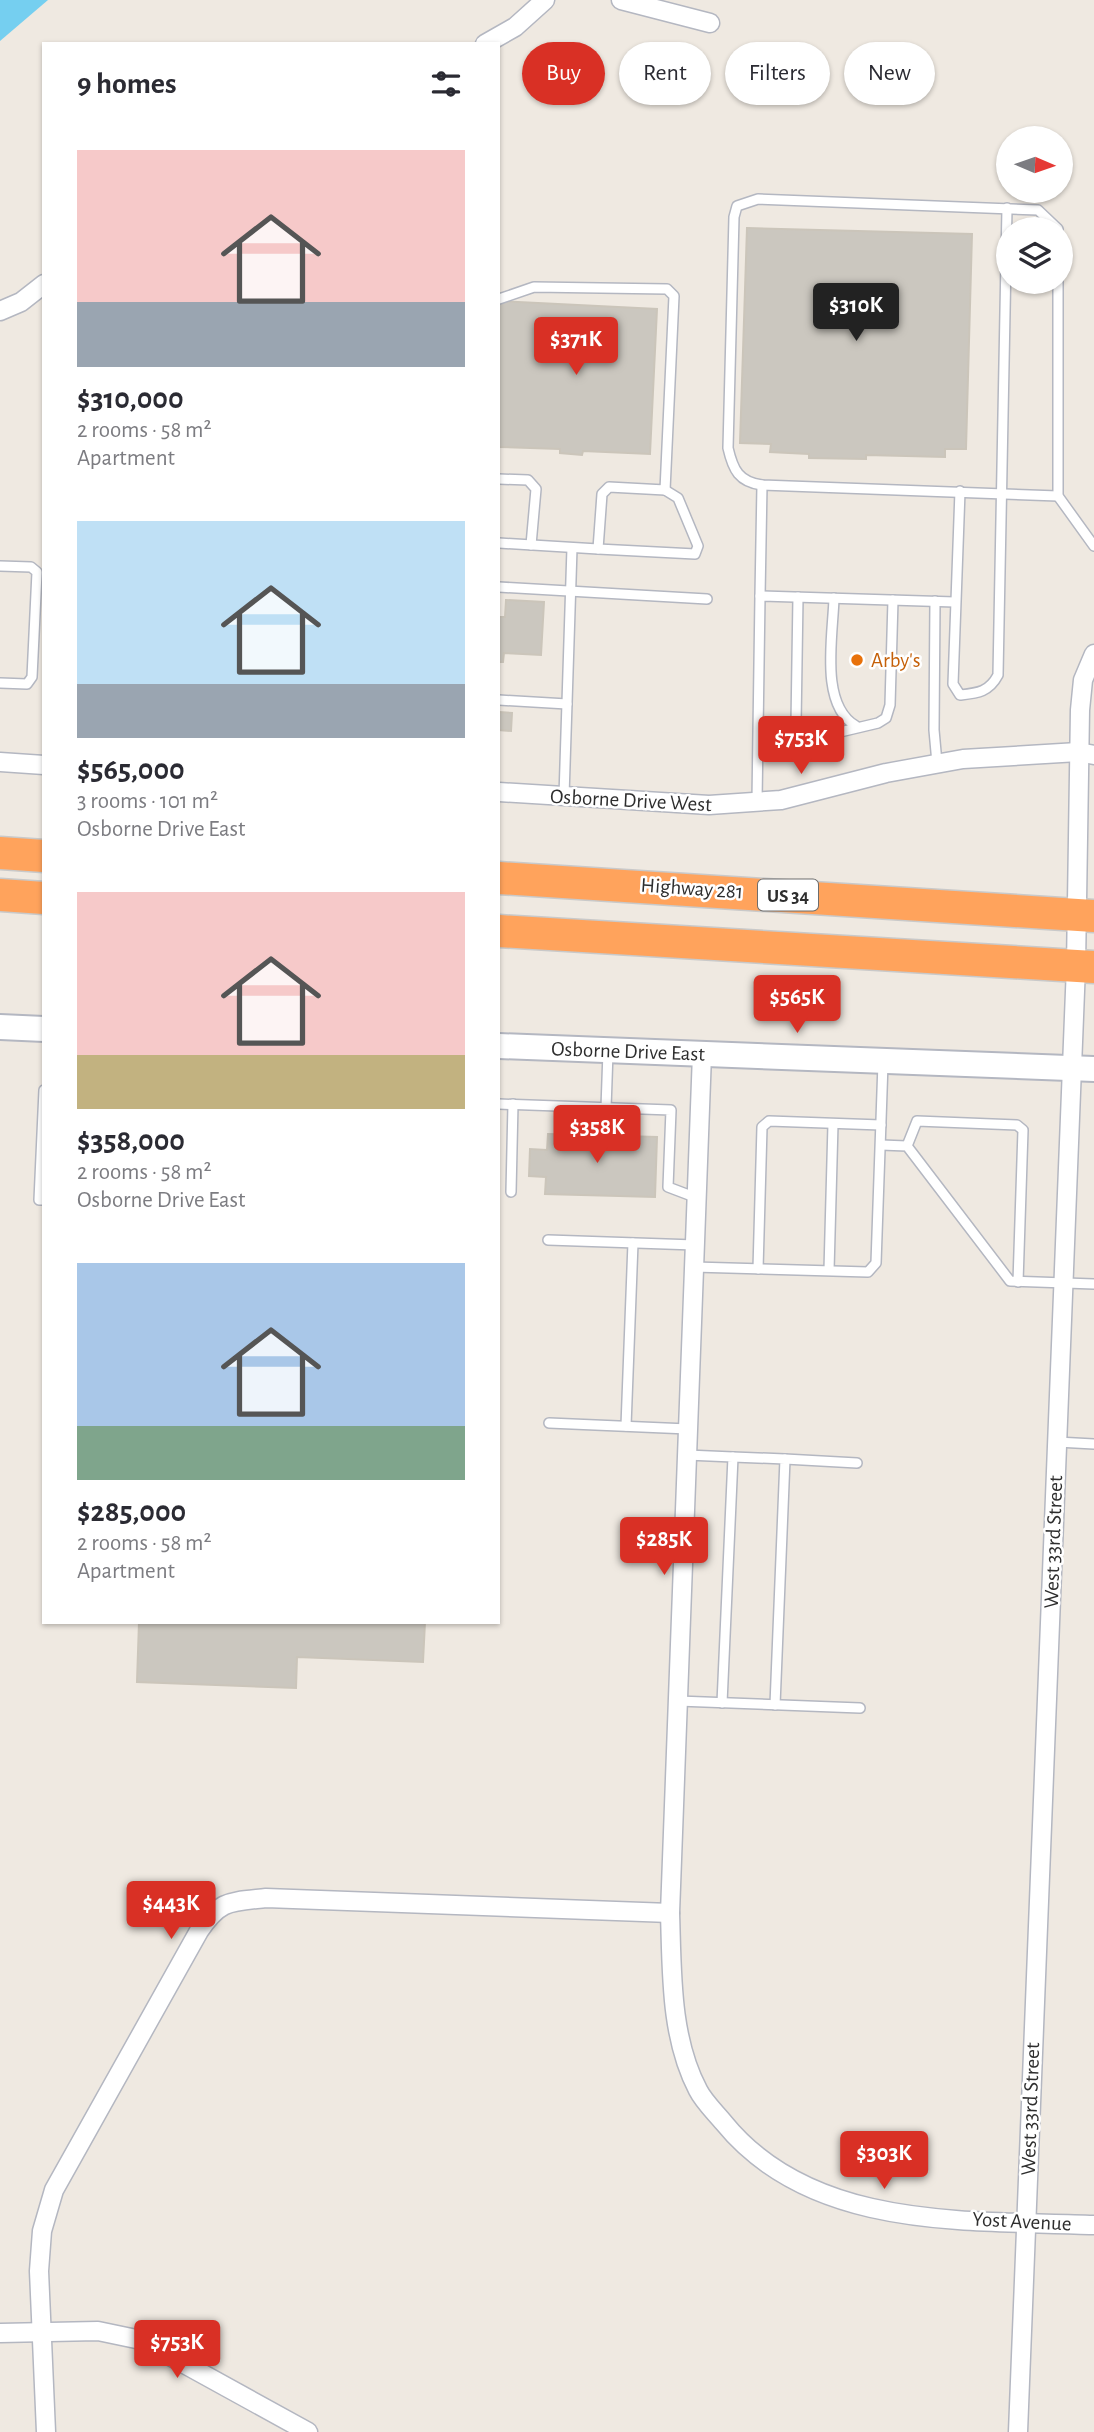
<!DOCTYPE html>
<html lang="en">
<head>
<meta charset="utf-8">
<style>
	:root { --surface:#fff; --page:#f7f7f7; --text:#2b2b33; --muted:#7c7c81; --accent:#d93025 }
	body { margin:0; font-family:"Alegreya Sans",sans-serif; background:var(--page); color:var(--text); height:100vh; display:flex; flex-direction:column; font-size:26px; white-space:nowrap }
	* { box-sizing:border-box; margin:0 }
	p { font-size:23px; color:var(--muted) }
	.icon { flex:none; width:38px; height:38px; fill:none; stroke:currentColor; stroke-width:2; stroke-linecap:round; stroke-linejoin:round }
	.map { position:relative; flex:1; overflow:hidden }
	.panel { position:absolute; left:42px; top:42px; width:458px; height:1582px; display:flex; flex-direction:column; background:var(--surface); border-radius:0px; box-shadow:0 2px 5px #0004 }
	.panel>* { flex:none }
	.guide { position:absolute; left:522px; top:42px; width:467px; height:63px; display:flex; gap:14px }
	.needle { width:46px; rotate:92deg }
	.tools { position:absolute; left:996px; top:126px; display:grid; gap:14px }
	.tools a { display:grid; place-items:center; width:77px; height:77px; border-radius:50%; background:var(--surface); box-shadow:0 2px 5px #0004; font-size:35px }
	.price { position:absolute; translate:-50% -60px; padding:0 16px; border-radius:7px; background:var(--accent); color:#fff; font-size:23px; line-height:46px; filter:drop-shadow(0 2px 4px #0008) }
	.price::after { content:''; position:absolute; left:50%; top:42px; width:21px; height:16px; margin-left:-10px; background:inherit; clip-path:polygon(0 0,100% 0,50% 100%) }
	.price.on { background:#222; color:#fff }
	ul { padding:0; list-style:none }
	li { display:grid; align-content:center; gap:14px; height:371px; padding:0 35px }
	li span { display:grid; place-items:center; height:217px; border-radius:0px; color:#555 }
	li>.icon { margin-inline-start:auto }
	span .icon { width:126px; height:126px; fill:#fffc; stroke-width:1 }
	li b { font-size:30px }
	h2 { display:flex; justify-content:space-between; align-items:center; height:84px; padding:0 35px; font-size:30px }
	.chip { padding:0 24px; border-radius:32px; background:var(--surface); box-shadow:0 2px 5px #0004; font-size:24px; line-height:63px }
	.chip.on { background:var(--accent); color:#fff }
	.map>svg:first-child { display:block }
	.water { fill:#75cff0 }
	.building { fill:#cbc7bf; stroke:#cbc5ba; stroke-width:2 }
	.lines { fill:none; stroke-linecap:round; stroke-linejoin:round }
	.lane-casing { stroke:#b4b7c1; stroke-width:12 }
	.street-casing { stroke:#b4b7c1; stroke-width:21 }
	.secondary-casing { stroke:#b4b7c1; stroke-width:28 }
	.highway-casing { stroke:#c9c9c9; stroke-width:35 }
	.lane { stroke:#fff; stroke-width:9 }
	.street { stroke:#fff; stroke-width:18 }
	.secondary { stroke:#fff; stroke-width:24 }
	.highway { stroke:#ffa35c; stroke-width:32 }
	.food-dot { fill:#e8710a; stroke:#fff; stroke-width:2.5 }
	.labels { text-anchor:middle; stroke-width:5; stroke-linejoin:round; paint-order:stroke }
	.shield { fill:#fff; stroke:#6d6d6d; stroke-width:2 }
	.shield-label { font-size:19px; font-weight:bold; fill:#2e2e2e }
	.food-label { font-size:21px; fill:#c56008; stroke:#fff; text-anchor:start }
	.street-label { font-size:21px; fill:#2e2e2e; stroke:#fff }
</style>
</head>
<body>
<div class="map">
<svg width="1094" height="2432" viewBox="0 0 1094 2432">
	<rect width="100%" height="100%" fill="#efe9e1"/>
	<polygon class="water" points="0,0 48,0 0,41"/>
	<g class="building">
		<polygon points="747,228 972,234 966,449 945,449 945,457 866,455 866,459 809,458 809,454 770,452 771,444 740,443"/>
		<polygon points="499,301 657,309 650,454 583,451 582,455 560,453 560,449 499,447"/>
		<polygon points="506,600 544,602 541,655 504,653 503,662 499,662 499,617 505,617"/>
		<polygon points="499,712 512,713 511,731 499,730"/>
		<polygon points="548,1134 657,1137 655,1197 545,1194 546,1177 529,1176 530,1149 547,1150"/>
		<polygon points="139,1622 425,1622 423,1662 297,1657 296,1688 137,1682"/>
	</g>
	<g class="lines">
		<defs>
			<g id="lane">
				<path d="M1058,229l-20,-19 -280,-11 -21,7 -3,11 -6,231c5,22 11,34 34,37l296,11"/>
				<polyline points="1058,282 1058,496 1094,546"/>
				<polyline points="499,299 534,287 667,289 674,296 665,490 609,487 602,494 598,549 499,543"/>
				<polyline points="499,479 528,480 536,489 531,545"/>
				<path d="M960,491l-7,193 7,11c18,-2 29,-3 38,-20l9,-467"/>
				<polyline points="598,549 695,554 698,546 678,498 665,490"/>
				<polyline points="0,566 31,567 37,572 32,677 27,684 0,683"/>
				<polyline points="499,587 707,599"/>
				<polyline points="760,596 762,485"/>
				<polyline points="798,597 796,724 809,736 819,737 878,723 886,718 890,705 893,600"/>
				<path d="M834,598c-1,37 -15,107 22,128"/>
				<polyline points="935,601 934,730 937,763"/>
				<polyline points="499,700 567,704"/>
				<polyline points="564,796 572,548"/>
				<polyline points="757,801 760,596 955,602"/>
				<polyline points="44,1090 39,1200 44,1200"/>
				<polyline points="499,1104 671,1110 668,1187 697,1198"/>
				<polyline points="606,1108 608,1052"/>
				<polyline points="881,1145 907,1146 1010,1281 1094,1284"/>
				<polyline points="907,1146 917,1121 1017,1125 1023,1130 1018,1282"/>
				<polyline points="511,1192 513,1104"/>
				<polyline points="548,1240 695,1245"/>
				<polyline points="694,1267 868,1272 876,1263 883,1063"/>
				<polyline points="758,1269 762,1127 769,1121 881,1125"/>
				<polyline points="829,1270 833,1124"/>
				<polyline points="549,1423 688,1429"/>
				<polyline points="626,1426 633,1243"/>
				<polyline points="1057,1442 1094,1444"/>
				<polyline points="687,1455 733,1457 722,1703"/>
				<polyline points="733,1457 785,1459 775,1705"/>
				<polyline points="785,1459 857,1463"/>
				<polyline points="678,1701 860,1708"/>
			</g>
			<g id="street">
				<polyline points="621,0 710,23"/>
				<polyline points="485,44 515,27 545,0"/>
				<polyline points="0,311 21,302 44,284"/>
				<polyline points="0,762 44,765"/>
				<polyline points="499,792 709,805 781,800 886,773 963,759 1078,752 1094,755"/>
				<path d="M702,1054l-32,859c2,59 0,124 28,177 6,12 18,23 26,33 88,108 244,97 370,102"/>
				<polyline points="0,2333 98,2331 141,2340 308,2432"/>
				<path d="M46,2432l-7,-161 3,-40 12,-41 145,-259c21,-31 30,-29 67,-33l404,15"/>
				<polyline points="1018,2432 1076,966 1080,710 1083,680 1094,654"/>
			</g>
			<g id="secondary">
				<polyline points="0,1027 44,1029"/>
				<polyline points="499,1046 1094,1069"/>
			</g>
			<g id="highway">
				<polyline points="0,853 44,856"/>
				<polyline points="499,878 1094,916"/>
				<polyline points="0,895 44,898"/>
				<polyline points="499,931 1094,967"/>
			</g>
		</defs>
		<use href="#lane" class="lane-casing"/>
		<use href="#street" class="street-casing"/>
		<use href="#secondary" class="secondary-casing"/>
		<use href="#highway" class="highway-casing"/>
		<use href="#lane" class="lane"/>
		<use href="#street" class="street"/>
		<use href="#secondary" class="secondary"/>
		<use href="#highway" class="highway"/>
	</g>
	<circle class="food-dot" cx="857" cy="660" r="7"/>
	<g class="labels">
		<rect class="shield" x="758" y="879.5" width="60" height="31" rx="5"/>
		<g class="shield-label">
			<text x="788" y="902">US 34</text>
		</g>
		<g class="food-label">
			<text x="871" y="667">Arby's</text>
		</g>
		<g class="street-label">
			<text transform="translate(631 800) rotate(3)" y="7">Osborne Drive West</text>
			<text transform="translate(692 888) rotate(4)" y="7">Highway 281</text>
			<text transform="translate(628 1051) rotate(2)" y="7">Osborne Drive East</text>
			<text transform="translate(1053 1542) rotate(-88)" y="7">West 33rd Street</text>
			<text transform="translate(1030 2109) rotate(-88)" y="7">West 33rd Street</text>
			<text transform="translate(1022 2221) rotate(3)" y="7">Yost Avenue</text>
		</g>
	</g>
</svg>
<div class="tools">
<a><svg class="needle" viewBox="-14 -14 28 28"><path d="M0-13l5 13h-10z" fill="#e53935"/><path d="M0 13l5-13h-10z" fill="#7c7c81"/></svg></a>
<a><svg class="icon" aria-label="layers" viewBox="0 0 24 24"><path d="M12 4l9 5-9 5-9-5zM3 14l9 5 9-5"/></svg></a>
</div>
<b class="price on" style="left:856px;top:343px">$310K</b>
<b class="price" style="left:576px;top:377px">$371K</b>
<b class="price" style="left:801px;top:776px">$753K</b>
<b class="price" style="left:797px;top:1035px">$565K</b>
<b class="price" style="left:597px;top:1165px">$358K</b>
<b class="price" style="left:664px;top:1577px">$285K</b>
<b class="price" style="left:171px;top:1941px">$443K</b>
<b class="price" style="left:884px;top:2191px">$303K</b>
<b class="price" style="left:177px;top:2380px">$753K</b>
<div class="guide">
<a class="chip on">Buy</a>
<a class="chip">Rent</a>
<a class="chip">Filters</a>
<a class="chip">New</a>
</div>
<section class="panel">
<h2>9 homes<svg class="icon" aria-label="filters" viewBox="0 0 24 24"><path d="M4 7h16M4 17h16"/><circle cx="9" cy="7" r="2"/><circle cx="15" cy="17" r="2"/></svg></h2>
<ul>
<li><span style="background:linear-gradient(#f6c9c9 70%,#9aa5b1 0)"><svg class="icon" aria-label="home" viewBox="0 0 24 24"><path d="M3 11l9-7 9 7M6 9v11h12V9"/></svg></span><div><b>$310,000</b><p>2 rooms · 58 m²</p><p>Apartment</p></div></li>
<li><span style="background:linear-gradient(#bfe0f5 75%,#9aa5b1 0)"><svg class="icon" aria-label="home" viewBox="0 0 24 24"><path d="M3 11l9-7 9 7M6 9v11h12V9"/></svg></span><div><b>$565,000</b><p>3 rooms · 101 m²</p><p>Osborne Drive East</p></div></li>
<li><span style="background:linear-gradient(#f6c9c9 75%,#c2b280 0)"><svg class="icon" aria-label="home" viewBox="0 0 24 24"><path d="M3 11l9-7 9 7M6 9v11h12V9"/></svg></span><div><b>$358,000</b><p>2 rooms · 58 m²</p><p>Osborne Drive East</p></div></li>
<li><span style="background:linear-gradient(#a9c7e8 75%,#7fa58c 0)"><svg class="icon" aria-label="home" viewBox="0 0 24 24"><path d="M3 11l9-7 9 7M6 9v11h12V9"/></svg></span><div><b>$285,000</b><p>2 rooms · 58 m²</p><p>Apartment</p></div></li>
</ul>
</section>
</div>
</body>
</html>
